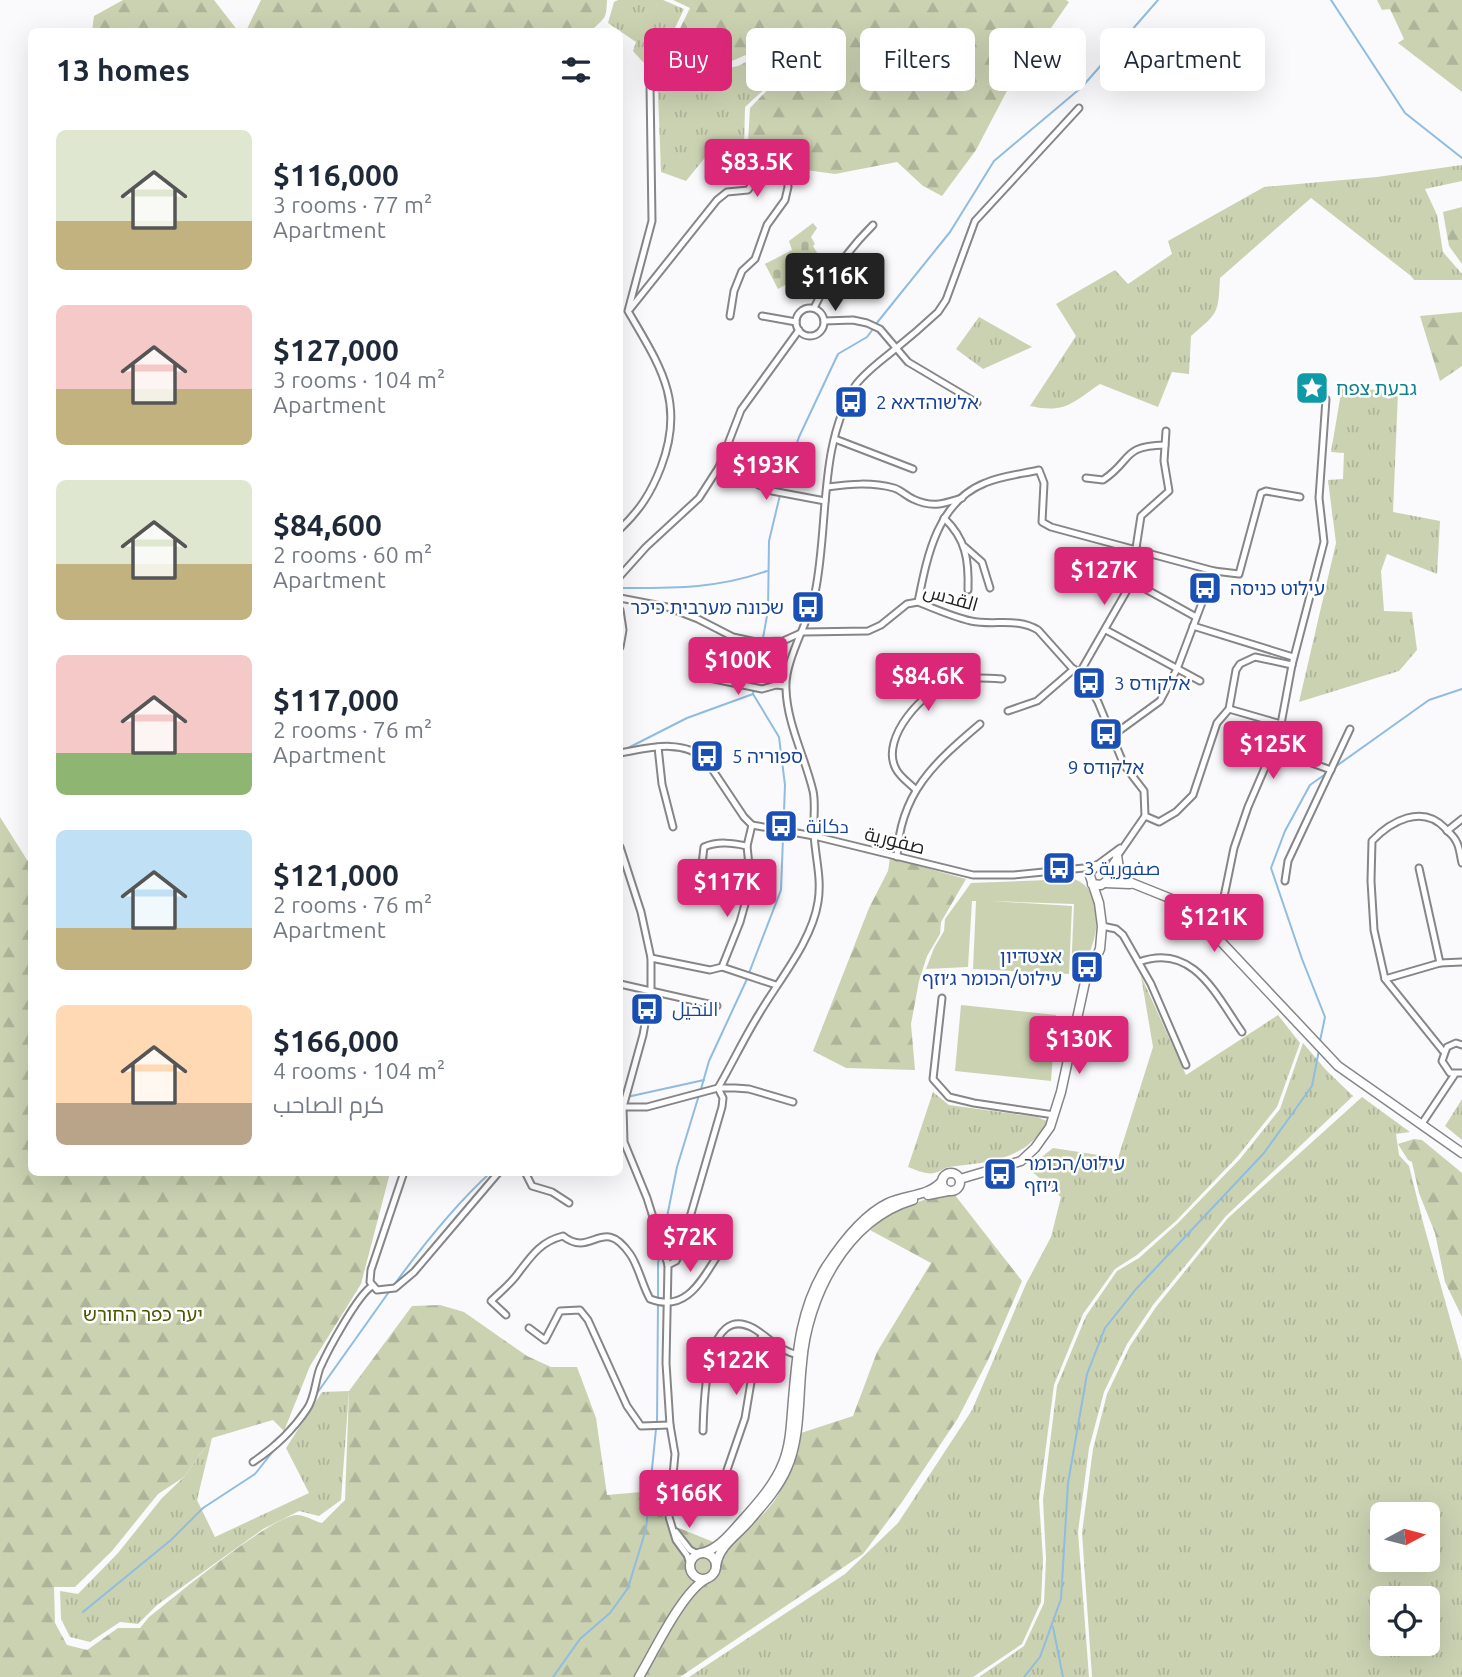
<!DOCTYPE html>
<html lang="en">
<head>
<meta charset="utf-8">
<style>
	:root { --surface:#fff; --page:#f2f2f3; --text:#1f2937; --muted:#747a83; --accent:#db2777 }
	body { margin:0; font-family:Ubuntu,Cairo,"Noto Sans Hebrew",sans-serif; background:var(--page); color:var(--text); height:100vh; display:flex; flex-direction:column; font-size:26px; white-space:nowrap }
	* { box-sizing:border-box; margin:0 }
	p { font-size:23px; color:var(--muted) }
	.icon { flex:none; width:38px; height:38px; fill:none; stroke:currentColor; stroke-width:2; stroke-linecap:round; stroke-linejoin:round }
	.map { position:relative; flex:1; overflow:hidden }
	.details { position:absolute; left:28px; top:28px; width:595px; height:1148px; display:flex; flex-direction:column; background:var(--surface); border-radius:10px; box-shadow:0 7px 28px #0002 }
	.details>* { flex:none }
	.banner { position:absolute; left:644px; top:28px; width:665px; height:63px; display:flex; gap:14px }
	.needle { width:46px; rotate:83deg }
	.controls { position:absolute; left:1370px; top:1502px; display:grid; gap:14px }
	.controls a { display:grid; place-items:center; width:70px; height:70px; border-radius:10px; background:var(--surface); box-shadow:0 7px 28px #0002; font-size:35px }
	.price { position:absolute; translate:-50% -60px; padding:0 16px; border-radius:7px; background:var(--accent); color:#fff; font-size:23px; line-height:46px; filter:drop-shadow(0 2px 4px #0008) }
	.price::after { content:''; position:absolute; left:50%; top:42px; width:21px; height:16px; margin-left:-10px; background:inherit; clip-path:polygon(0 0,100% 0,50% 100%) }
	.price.current { background:#222; color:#fff }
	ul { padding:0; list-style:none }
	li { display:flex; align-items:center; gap:21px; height:175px; padding:0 28px }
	li span { display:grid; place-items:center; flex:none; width:196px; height:140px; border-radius:10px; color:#555 }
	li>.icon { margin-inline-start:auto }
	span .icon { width:84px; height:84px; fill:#fffc; stroke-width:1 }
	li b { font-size:30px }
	h2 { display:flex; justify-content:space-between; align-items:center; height:84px; padding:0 28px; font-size:30px }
	.tag { padding:0 24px; border-radius:10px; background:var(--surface); box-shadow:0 7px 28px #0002; font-size:24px; line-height:63px }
	.tag.current { background:var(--accent); color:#fff }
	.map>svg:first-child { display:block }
	.grass { fill:url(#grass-tufts); fill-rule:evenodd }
	.forest { fill:url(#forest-firs) }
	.cemetery { fill:url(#cemetery-stones) }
	.park { fill:#cbd2b2 }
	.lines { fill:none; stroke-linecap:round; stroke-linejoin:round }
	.stream { stroke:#90bcdf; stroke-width:2 }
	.street-casing { stroke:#868588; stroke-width:9 }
	.secondary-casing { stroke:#868588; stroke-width:11 }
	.street { stroke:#fff; stroke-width:5 }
	.secondary { stroke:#fff; stroke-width:8 }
	.labels { text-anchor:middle; stroke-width:5; stroke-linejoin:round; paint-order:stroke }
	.culture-label { font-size:19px; fill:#0d838f; stroke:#fff; text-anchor:start }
	.transit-label { font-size:19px; fill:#164399; stroke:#fff; text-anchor:start }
	.street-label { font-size:19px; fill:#212122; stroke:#fff }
	.park-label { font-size:19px; fill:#4c5500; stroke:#fff }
</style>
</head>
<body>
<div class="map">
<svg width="1462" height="1677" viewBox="0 0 1462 1677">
	<defs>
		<pattern id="grass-tufts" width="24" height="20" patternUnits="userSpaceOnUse" patternTransform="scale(1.75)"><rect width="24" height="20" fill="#cbd2b2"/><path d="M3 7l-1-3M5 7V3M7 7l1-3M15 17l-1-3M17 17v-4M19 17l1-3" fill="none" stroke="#aeb499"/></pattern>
		<pattern id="forest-firs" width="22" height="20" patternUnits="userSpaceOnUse" patternTransform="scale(1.75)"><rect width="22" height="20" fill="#cbd2b2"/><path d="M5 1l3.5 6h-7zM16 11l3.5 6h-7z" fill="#aeb499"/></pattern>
		<pattern id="cemetery-stones" width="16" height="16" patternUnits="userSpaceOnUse" patternTransform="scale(1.75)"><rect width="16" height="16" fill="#cbd2b2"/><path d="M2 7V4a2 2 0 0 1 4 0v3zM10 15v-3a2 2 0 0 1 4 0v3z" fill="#aeb499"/></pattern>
	</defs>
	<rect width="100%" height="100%" fill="#faf9fc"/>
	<g class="grass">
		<polygon points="618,0 663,0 684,9 667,45 692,59 685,77 738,66 752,59 770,84 745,107 744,150 755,163 741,171 712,149 686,181 661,172 658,93 644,63 633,51 636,42 608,23 614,2"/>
		<path d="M1462,165v16l-37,8 12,26 6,37 19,22v6h-48l-3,-4 -100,-78 -91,80c-2,36 -1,34 -29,58l-2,38 -17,-2 -14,35 -58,-23c-27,18 -34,30 -70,22l46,-70 -20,-32 59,-34 13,14 44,-30 -4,-13 96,-54 113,-10z"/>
		<polygon points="979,317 1032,347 983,369 956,349"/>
		<polygon points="1342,387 1398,392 1393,512 1440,521 1437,574 1387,554 1381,571 1384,611 1412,612 1417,650 1399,671 1299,702 1336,543 1328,480 1343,479 1344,453 1331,452"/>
		<polygon points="1141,976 1186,1075 1278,1015 1300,1043 1277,1107 1238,1156 1176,1221 1137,1255 1115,1269 1083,1314 1054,1385 1039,1500 1043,1559 1041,1602 1022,1644 973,1677 689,1677 845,1574 898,1523 972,1410 1026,1284 1051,1237 1061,1197 1028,1168 1053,1148 1118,1158 1153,1047"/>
		<polygon points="1303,1043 1326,1070 1353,1096 1226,1216 1153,1305 1127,1344 1104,1392 1089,1448 1078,1532 1089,1677 979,1677 1024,1646 1044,1603 1046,1559 1043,1500 1057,1386 1086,1316 1117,1271 1139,1258 1178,1223 1240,1159 1280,1109"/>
		<path d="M933,1092l16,13 88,12 10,4c-20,40 -59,41 -98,46 -5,1 -9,5 -15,6 -7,2 -18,-3 -26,-6z"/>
		<path d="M1362,1097l48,35 -14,2 3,21 10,11 15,60 38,135v316h-370l-10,-144 11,-84 14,-55 23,-48 26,-39 72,-89zM1382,1514h46v45h-46zM1382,1598h46v45h-46z"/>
		<polygon points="1462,1099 1462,1140 1445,1126"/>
		<polygon points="349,1391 341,1500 319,1516 299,1511 263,1529 157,1605 138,1624 120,1622 90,1642 70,1637 61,1619 60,1591 78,1594 118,1553 162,1498 184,1477 212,1438 197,1500 215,1537 309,1493 286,1448 322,1392"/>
	</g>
	<g class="forest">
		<polygon points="123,0 214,0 238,31 92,31 94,16"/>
		<path d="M261,0h346c-1,20 -1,16 -16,31h-345z"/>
		<polygon points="673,0 1066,0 1069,2 1042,41 1021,64 976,150 942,196 923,186 897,162 835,174 755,163 748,142 750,108 787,70 771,77 757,50 732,61 688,72 698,58 694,54 672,45 690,8"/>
		<polygon points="1377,0 1462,0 1462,92 1398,43 1404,39 1390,9 1382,10"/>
		<polygon points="1462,207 1462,264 1449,246 1443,212"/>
		<polygon points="1462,312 1462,366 1440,381 1420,316"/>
		<path d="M0,817l29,46 2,11 1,298 358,1 -29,111 -51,82 -26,65 -11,-11 -61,18 -28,39 -26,17 -46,57 -37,36h-21l1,36 12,22 20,5 31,-22h22l9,-11c25,-20 121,-100 147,-102 7,-1 18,6 26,8l23,-23 4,-109 63,-85 28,-1 24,7 63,44 24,11h26l19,51 11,77 57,-5 -1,26 6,8 47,19c15,-8 31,-15 44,-26 25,-22 32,-53 41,-84l52,-17 24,-64 54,-89 -61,-33 21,-18 60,-22 71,91 -34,79 -30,58 -56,84 -39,52 -183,123h-680z"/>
		<polygon points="890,858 966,879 941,922 940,934 927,956 919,981 911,1024 915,1070 846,1068 813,1051 869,908 888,871"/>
		<polygon points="1414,1139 1422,1140 1462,1173 1462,1317 1445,1282 1435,1233 1419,1193 1412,1162 1408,1160 1398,1144"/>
	</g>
	<polygon class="cemetery" points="813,223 817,228 811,237 815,244 813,246 820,258 789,274 792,281 778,289 765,264 792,250 789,241"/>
	<g class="park">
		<path d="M1074,879c37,14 22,68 6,93l-9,1 3,-69 -83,-3 81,5 -3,68 -96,-5 3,-68h-4l-4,66 -42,2 8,-21 10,-17 1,-12 26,-36z"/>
		<polygon points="961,1005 1056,1015 1051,1081 955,1071"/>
	</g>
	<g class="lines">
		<g class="stream">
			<polyline points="1331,0 1405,113 1462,158"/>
			<polyline points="876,324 950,232 994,161 1082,87 1158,0"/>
			<polyline points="781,489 799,437 838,354 867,337 873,329"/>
			<path d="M620,588c53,0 96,1 147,-17"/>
			<polyline points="624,750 687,718 753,694"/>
			<polyline points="1335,767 1429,700 1462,689"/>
			<polyline points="749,973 781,890 785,785 779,737 753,694 768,610 769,541 780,495"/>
			<polyline points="1320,1041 1325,1017 1302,959 1271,868 1285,831 1310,785 1327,773"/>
			<polyline points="701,1089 709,1061 747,979"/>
			<polyline points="627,1097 704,1080"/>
			<polyline points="662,1242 677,1167 699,1095"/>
			<path d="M394,1285c29,-40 61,-80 97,-113"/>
			<polyline points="658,1298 658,1263 661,1251"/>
			<polyline points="315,1396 391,1289"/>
			<polyline points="657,1423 658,1303"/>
			<polyline points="83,1612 171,1540 203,1508 255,1474 278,1445"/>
			<polyline points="1053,1627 1063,1677"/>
			<polyline points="553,1677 580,1639 610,1613 628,1588 646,1529 656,1429"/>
			<polyline points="1024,1677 1040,1657 1061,1599 1068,1483 1087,1374 1105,1328 1136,1289 1264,1153 1312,1086 1319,1050"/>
		</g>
		<defs>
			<g id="street">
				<path d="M814,308c15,-32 34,-58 59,-83"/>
				<circle cx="810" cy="322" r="14"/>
				<path d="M630,309l87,-109 10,-8 21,-2c8,-13 25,-37 39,-13l1,10 -3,13 -18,25 -12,34 -13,12 -8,20 -4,25"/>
				<polyline points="762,316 796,322"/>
				<polyline points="824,321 853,320 867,323 880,329 908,362 977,403"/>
				<polyline points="835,439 913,469"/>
				<polyline points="719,467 772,491 825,501"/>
				<path d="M1086,478l17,2c30,-20 18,-34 62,-35"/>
				<path d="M827,487c24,-3 44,-5 67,1 7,2 12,8 19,11 19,9 30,5 49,-1"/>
				<path d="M944,518c22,21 25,42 24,72"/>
				<path d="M620,529c20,-19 31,-36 41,-62 25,-65 -1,-101 -33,-156l24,-90 -2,-136"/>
				<polyline points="965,547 982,562 990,588"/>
				<polyline points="1136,548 1141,516 1169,491 1164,461 1166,431"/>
				<polyline points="620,576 646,547 699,498 719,467 741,410 799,330"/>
				<polyline points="1133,582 1196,617"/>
				<path d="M620,598l47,9 31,12 35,18 23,5 27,-1 20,-9 65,-1 13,-6 26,-21 11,-2c17,7 35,15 53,19 23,5 46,-4 67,9l51,57 9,15 26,63 20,26 1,25 -38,55"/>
				<path d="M918,602c9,-45 19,-100 67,-119 16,-7 37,-9 54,-13l5,13 -2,39 9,5 163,44"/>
				<polyline points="620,610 623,630 620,647"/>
				<polyline points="1193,626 1293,657"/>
				<polyline points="1106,630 1200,681"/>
				<polyline points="1079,674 1149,552"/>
				<polyline points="695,675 762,689 776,685 785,686"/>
				<polyline points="1229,709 1281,724"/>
				<polyline points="1008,711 1037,701 1074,669"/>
				<polyline points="1112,736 1160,701 1177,669 1214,571 1239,574 1261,493 1266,491 1300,497"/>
				<polyline points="658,747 662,784 673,827"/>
				<polyline points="1273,749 1331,770"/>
				<path d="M620,753c28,-5 63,-15 86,7l38,57 8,8 62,11 159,39h41l80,-8"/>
				<path d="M915,789c-6,-6 -15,-12 -19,-20 -17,-31 29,-80 57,-88 16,-4 33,-3 49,-2"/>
				<polyline points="1145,816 1159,822 1176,812 1193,795 1217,723 1229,709 1236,670 1240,664 1255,657 1292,665 1324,542 1319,498 1326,399"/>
				<polyline points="1447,831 1462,819"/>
				<polyline points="620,847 641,912 651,958 651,990 643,1035 623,1107 624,1142 647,1198 668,1265 666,1363 670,1425 675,1454 669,1517 676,1540 687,1555 690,1564"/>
				<path d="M897,857c3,-64 37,-94 83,-133"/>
				<path d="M1462,863c-2,-7 -2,-16 -6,-22 -2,-5 -8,-9 -11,-13 -23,-24 -54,-7 -73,13l-1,40 3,49 11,49 55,-16 22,-1"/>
				<path d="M702,864l2,-17c14,-6 28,-4 43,-1"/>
				<polyline points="1097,865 1120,848"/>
				<polyline points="1419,868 1440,963"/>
				<polyline points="1285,881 1288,861 1350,729"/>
				<polyline points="1212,914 1221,898"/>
				<polyline points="1219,921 1234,848 1248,807 1273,749 1281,724 1292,665"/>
				<polyline points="1102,926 1116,929 1123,935 1151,984 1186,1065"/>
				<polyline points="651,958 710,970 722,967 740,922 747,897 750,875 747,846 752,825"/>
				<path d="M1139,962c54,-20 77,33 103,70"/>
				<polyline points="722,967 776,985"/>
				<polyline points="1385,979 1443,1051"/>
				<polyline points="620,984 717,1006"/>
				<polyline points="942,998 933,1079 949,1097 974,1103 1054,1115"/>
				<polyline points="1462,1045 1456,1043 1447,1047 1442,1061 1450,1073 1462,1073"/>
				<polyline points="620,1107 647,1107 718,1088 735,1088 749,1089 793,1102"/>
				<polyline points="1421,1125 1455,1074"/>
				<polyline points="404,1172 371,1270 370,1282 377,1290 395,1288 414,1272 499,1172"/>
				<polyline points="525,1172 532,1186 552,1192 569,1203"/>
				<path d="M668,1265l8,-4 3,-6 43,-148 1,-9 -5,-10c14,-24 26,-50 41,-74 20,-34 53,-73 59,-112 4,-24 -3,-45 -4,-69 -1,-13 2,-29 -1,-42 -8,-34 -26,-67 -27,-102 -2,-28 23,-67 29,-96 14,-67 3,-146 40,-207 10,-14 26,-25 39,-36 15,-12 30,-25 44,-38l8,-12 29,-79 104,-113"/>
				<path d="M506,1315l-15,-14c8,-8 18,-16 25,-25 14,-18 23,-34 47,-40 29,23 39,-22 67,18 9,13 12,31 20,45 36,14 51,-18 68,-44"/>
				<polyline points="529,1328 545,1340 560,1311 580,1310 588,1320 627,1406 641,1426 670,1425"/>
				<path d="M703,1431c1,-26 1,-129 50,-103 16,9 27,24 46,27"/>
				<path d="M253,1462c21,-14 40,-32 54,-53 8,-11 8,-28 13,-41 8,-18 37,-72 52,-82"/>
				<polyline points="727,1470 745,1418 756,1352 762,1335"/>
				<polyline points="676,1532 690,1550 698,1554"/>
			</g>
			<g id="secondary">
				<polyline points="1117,855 1119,869 1126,878"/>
				<polyline points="1107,873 1209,914"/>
				<polyline points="1105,883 1130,884"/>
				<circle cx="1211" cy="922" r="8"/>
				<polyline points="1211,931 1338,1066 1462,1153"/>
				<circle cx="951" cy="1182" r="9"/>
				<polyline points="960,1179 1021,1161 1035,1148 1050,1127 1061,1092 1085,982 1100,949 1102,926 1099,903 1089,873 1096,866 1105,868 1108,875 1107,881 1101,885 1092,884"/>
				<polyline points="928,1195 948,1191"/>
				<path d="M702,1553c16,-4 27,-18 37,-29 16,-18 35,-38 44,-61 8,-20 8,-41 10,-63 4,-47 7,-91 33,-133 15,-23 37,-52 62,-64 17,-8 42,-7 54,-22"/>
				<circle cx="703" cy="1566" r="13"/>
				<path d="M716,1566c3,-21 22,-31 34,-46 14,-16 29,-33 37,-52 14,-32 11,-71 15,-105 5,-66 44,-143 111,-163"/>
				<path d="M639,1677c15,-25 43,-85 67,-98"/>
			</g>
		</defs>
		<use href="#street" class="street-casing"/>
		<use href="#secondary" class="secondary-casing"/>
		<use href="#street" class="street"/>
		<use href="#secondary" class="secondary"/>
	</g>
	<defs>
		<symbol id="sight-square" viewBox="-11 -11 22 22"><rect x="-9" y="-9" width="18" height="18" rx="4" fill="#0f9aa8" stroke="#fff"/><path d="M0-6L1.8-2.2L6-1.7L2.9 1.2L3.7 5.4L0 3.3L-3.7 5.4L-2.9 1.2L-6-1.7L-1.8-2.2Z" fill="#fff"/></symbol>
		<symbol id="bus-square" viewBox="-11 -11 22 22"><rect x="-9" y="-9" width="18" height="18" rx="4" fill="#1a4fb4" stroke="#fff"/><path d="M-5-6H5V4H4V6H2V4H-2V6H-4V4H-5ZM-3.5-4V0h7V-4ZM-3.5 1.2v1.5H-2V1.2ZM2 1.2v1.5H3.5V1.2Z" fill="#fff"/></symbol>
	</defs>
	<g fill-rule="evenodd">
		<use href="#sight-square" x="1293" y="369" width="38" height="38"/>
		<use href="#bus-square" x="832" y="383" width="38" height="38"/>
		<use href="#bus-square" x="1186" y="569" width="38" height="38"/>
		<use href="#bus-square" x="789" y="588" width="38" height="38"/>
		<use href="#bus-square" x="1070" y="664" width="38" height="38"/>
		<use href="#bus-square" x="1087" y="715" width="38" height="38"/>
		<use href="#bus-square" x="688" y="737" width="38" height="38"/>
		<use href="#bus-square" x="762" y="807" width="38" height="38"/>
		<use href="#bus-square" x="1040" y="849" width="38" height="38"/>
		<use href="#bus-square" x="1068" y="948" width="38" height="38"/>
		<use href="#bus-square" x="628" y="990" width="38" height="38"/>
		<use href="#bus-square" x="981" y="1155" width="38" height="38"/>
	</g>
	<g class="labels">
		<g class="culture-label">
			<text x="1336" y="395">גבעת צפח</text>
		</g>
		<g class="transit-label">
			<text x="876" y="409">אלשוהדאא 2</text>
			<text x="1230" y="595">עילוט כניסה</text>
			<text x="784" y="614" text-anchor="end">שכונה מערבית כיכר</text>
			<text x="1114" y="690">אלקודס 3</text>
			<text x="732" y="763">ספוריה 5</text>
			<text x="1106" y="774" text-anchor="middle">אלקודס 9</text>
			<text x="806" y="833">دكانة</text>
			<text x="1084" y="875">صفورية 3</text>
			<text x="1062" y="963" text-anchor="end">אצטדיון<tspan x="1062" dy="22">עילוט/הכומר ג׳וזף</tspan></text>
			<text x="672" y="1016">النخيل</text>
			<text x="1024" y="1170">עילוט/הכומר<tspan x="1024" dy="22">ג׳וזף</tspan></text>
		</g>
		<g class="street-label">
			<text transform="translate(951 597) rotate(16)" y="7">القدس</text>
			<text transform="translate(895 840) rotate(14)" y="7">صفورية</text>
		</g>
		<g class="park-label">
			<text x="143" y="1321">יער כפר החורש</text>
		</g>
	</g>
</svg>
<div class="controls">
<a><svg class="needle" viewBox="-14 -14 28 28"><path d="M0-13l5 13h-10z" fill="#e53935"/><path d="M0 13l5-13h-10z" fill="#747a83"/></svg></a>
<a><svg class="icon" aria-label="locate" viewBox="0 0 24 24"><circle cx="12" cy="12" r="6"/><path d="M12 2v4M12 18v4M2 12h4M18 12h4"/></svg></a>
</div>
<b class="price" style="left:757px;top:199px">$83.5K</b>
<b class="price current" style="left:835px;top:313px">$116K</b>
<b class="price" style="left:766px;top:502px">$193K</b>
<b class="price" style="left:1104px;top:607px">$127K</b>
<b class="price" style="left:738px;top:697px">$100K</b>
<b class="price" style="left:928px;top:713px">$84.6K</b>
<b class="price" style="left:1273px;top:781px">$125K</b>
<b class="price" style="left:727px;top:919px">$117K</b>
<b class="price" style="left:1214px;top:954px">$121K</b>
<b class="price" style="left:1079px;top:1076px">$130K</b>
<b class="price" style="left:690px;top:1274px">$72K</b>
<b class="price" style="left:736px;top:1397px">$122K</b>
<b class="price" style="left:689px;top:1530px">$166K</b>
<div class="banner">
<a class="tag current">Buy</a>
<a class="tag">Rent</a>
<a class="tag">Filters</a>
<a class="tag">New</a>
<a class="tag">Apartment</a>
</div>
<section class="details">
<h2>13 homes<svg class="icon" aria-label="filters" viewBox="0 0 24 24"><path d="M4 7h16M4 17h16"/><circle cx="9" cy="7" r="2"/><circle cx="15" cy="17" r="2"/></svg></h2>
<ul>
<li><span style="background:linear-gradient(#dfe7d0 65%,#c2b280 0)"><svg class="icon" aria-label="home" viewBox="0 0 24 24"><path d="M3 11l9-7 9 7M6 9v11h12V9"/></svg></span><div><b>$116,000</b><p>3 rooms · 77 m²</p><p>Apartment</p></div></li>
<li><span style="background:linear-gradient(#f6c9c9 60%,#c2b280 0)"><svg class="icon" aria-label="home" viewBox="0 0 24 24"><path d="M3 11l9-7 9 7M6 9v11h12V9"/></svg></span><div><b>$127,000</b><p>3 rooms · 104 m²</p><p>Apartment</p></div></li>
<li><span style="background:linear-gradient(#dfe7d0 60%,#c2b280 0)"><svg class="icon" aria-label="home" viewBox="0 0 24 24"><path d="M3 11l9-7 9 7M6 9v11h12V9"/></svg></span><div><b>$84,600</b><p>2 rooms · 60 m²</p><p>Apartment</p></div></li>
<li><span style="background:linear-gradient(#f6c9c9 70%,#8fb573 0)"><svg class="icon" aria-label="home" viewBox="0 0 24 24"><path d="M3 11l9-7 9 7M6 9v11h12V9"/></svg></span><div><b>$117,000</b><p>2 rooms · 76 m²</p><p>Apartment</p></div></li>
<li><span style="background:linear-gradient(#bfe0f5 70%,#c2b280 0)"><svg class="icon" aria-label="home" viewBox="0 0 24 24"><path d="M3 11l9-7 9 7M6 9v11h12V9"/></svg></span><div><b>$121,000</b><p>2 rooms · 76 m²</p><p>Apartment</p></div></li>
<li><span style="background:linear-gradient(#ffd9b3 70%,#b9a48a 0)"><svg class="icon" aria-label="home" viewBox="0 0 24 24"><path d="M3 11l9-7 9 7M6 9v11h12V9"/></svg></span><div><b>$166,000</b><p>4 rooms · 104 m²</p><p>كرم الصاحب</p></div></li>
</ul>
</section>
</div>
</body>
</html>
